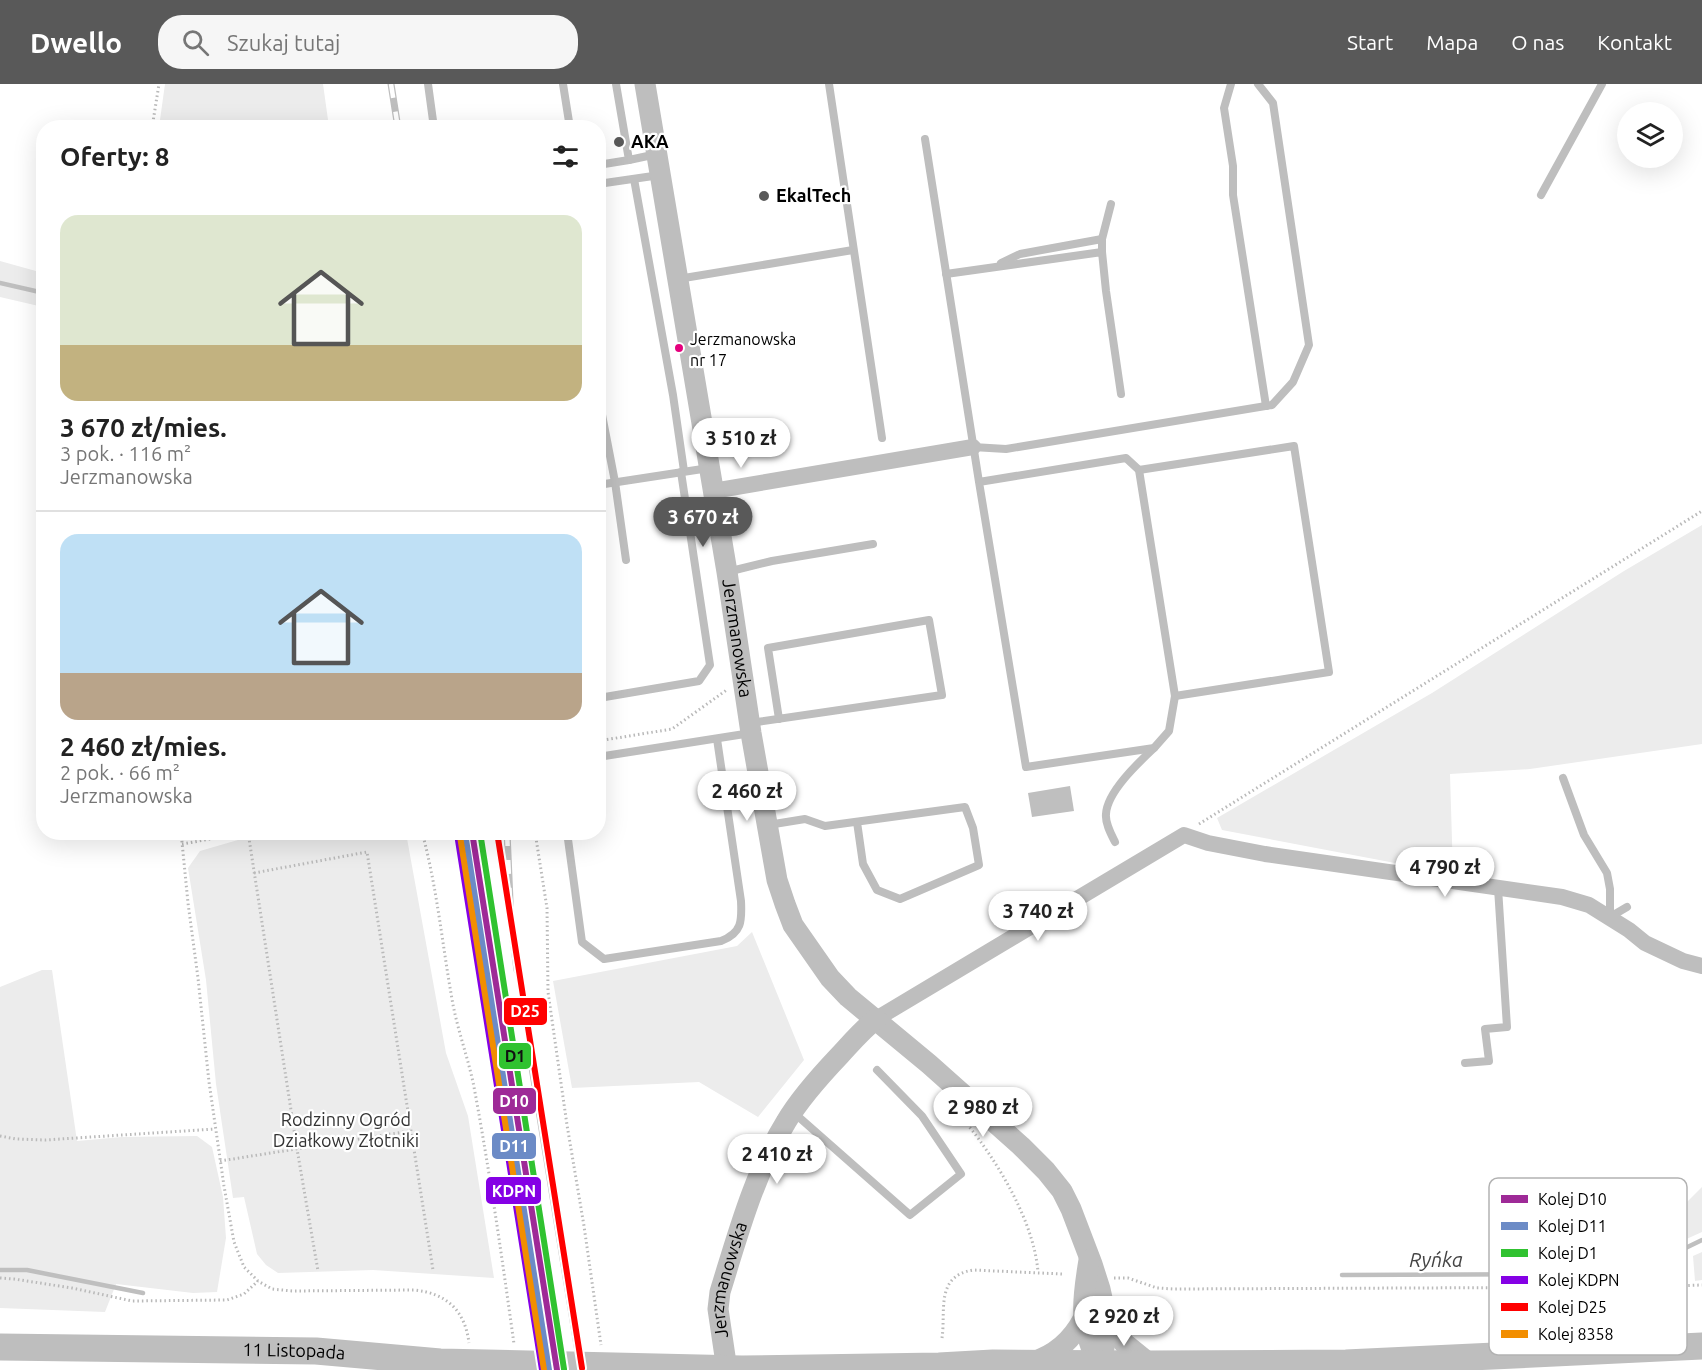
<!DOCTYPE html>
<html lang="pl">
<head>
<meta charset="utf-8">
<style>
	:root { --surface:#fff; --page:#f6f6f6; --text:#222; --muted:#767676; --line:#e0e0e0; --accent:#595959 }
	body { margin:0; font-family:Ubuntu,sans-serif; background:var(--page); color:var(--text); height:100vh; display:flex; flex-direction:column; font-size:22px; white-space:nowrap }
	* { box-sizing:border-box; margin:0 }
	p { font-size:20px; color:var(--muted) }
	.icon { flex:none; width:33px; height:33px; fill:none; stroke:currentColor; stroke-width:2; stroke-linecap:round; stroke-linejoin:round }
	.map { position:relative; flex:1; overflow:hidden }
	.details { position:absolute; left:36px; top:36px; width:570px; height:720px; display:flex; flex-direction:column; background:var(--surface); border-radius:24px; box-shadow:0 6px 24px #0002 }
	.details>* { flex:none }
	.fabs { position:absolute; left:1617px; top:18px; display:grid; gap:12px }
	.fabs a { display:grid; place-items:center; width:66px; height:66px; border-radius:50%; background:var(--surface); box-shadow:0 6px 24px #0002; font-size:30px }
	.price { position:absolute; translate:-50% -51px; padding:0 14px; border-radius:21px; background:#fff; color:#222; font-size:20px; line-height:39px; filter:drop-shadow(0 2px 3px #0008) }
	.price::after { content:''; position:absolute; left:50%; top:36px; width:18px; height:14px; margin-left:-9px; background:inherit; clip-path:polygon(0 0,100% 0,50% 100%) }
	.price.selected { background:var(--accent); color:#fff }
	ul { padding:0; list-style:none }
	li { display:grid; align-content:center; gap:12px; height:318px; padding:0 24px }
	li+li { border-top:2px solid var(--line) }
	li span { display:grid; place-items:center; height:186px; border-radius:18px; color:#555 }
	li>.icon { margin-inline-start:auto }
	span .icon { width:108px; height:108px; fill:#fffc; stroke-width:1 }
	li b { font-size:26px }
	h2 { display:flex; justify-content:space-between; align-items:center; height:72px; padding:0 24px; font-size:26px }
	header { display:flex; align-items:center; gap:36px; box-sizing:border-box; height:84px; padding:0 30px; background:var(--accent); color:#fff }
	header strong { font-size:28px }
	nav { display:flex; gap:33px; margin-inline-start:auto; font-size:21px }
	.search { width:420px; height:54px; background:var(--page); display:flex; align-items:center; gap:15px; box-sizing:border-box; padding:0 21px; border-radius:24px; color:var(--muted); font-size:22px }
	.map>svg:first-child { display:block }
	.green { fill:#ececec }
	.water { fill:#bfbfbf }
	.lines { fill:none; stroke-linecap:round; stroke-linejoin:round }
	.stream { stroke:#bfbfbf; stroke-width:4.5 }
	.path { stroke:#b9b9b9; stroke-width:3; stroke-dasharray:1.5 3; stroke-linecap:butt }
	.service { stroke:#bebebe; stroke-width:8 }
	.minor { stroke:#bebebe; stroke-width:16 }
	.tertiary { stroke:#bebebe; stroke-width:21 }
	.primary { stroke:#bebebe; stroke-width:27 }
	.rail-casing { stroke:#bebebe; stroke-width:7 }
	.rail { stroke:#fff; stroke-width:4.5; stroke-dasharray:14; stroke-linecap:butt }
	.rail-1-casing { stroke:#fff; stroke-width:10 }
	.rail-2-casing { stroke:#fff; stroke-width:10 }
	.rail-3-casing { stroke:#fff; stroke-width:10 }
	.rail-4-casing { stroke:#fff; stroke-width:10 }
	.rail-5-casing { stroke:#fff; stroke-width:10 }
	.rail-6-casing { stroke:#fff; stroke-width:10 }
	.rail-1 { stroke:#9e2a97; stroke-width:6 }
	.rail-2 { stroke:#6c8bc6; stroke-width:6 }
	.rail-3 { stroke:#30c230; stroke-width:6 }
	.rail-4 { stroke:#8500e5; stroke-width:6 }
	.rail-5 { stroke:#f00; stroke-width:6 }
	.rail-6 { stroke:#f28e00; stroke-width:6 }
	.poi-dot { fill:#595959; stroke:#fff; stroke-width:2 }
	.bus-dot { fill:#e5007d; stroke:#fff; stroke-width:2 }
	.labels { text-anchor:middle; stroke-width:4.5; stroke-linejoin:round; paint-order:stroke }
	.bus-label { font-size:16px; fill:#000; stroke:#fff; text-anchor:start }
	.poi-label { font-size:18px; font-weight:bold; fill:#000; stroke:#fff; text-anchor:start }
	.street-label { font-size:18px; fill:#000; stroke:#fff }
	.park-label { font-size:18px; fill:#333; stroke:#fff }
	.water-label { font-size:20px; font-style:italic; fill:#444; stroke:#fff }
	.key { fill:#fff; stroke:#b2b2b2; stroke-width:1.5 }
	.key-label { font-size:16px; fill:#000 }
	.line-badge { stroke:#fff; stroke-width:2 }
	.badge-label { font-size:16px; text-anchor:middle; font-weight:bold; fill:#fff }
	.pale-badge-label { font-size:16px; text-anchor:middle; font-weight:bold; fill:#111 }
</style>
</head>
<body>
<header>
<strong>Dwello</strong>
<div class="search"><svg class="icon" aria-label="search" viewBox="0 0 24 24"><circle cx="10" cy="10" r="6"/><path d="M15 15l6 6"/></svg>Szukaj tutaj</div>
<nav><a>Start</a><a>Mapa</a><a>O nas</a><a>Kontakt</a></nav>
</header>
<div class="map">
<svg width="1702" height="1286" viewBox="0 0 1702 1286">
	<rect width="100%" height="100%" fill="#fff"/>
	<g class="green">
		<polygon points="165,0 323,0 329,43 159,43"/>
		<polygon points="0,177 43,189 43,223 0,213"/>
		<polygon points="1702,441 1702,660 1530,685 1450,690 1453,790 1222,746 1217,734 1432,609 1624,487"/>
		<polygon points="262,749 406,749 446,969 468,1032 494,1194 373,1186 278,1189 266,1181 257,1170 244,1113 233,1114 216,1000 206,896 188,784 200,767"/>
		<polygon points="752,848 804,976 758,1033 699,998 572,1004 553,897 737,862"/>
		<polygon points="42,886 52,886 77,1057 122,1053 197,1052 212,1063 223,1113 226,1154 217,1208 193,1209 116,1200 105,1228 0,1224 0,903"/>
		<polygon points="1702,1103 1702,1148 1642,1175 1640,1171 1683,1122"/>
		<polygon points="1702,1168 1702,1196 1695,1197 1693,1172"/>
	</g>
	<polygon class="water" points="1070,702 1074,727 1032,733 1028,709"/>
	<g class="lines">
		<g class="stream">
			<polyline points="0,199 44,209"/>
			<polyline points="0,1186 27,1186 143,1209"/>
			<polyline points="1342,1191 1623,1190 1636,1188 1702,1156"/>
		</g>
		<g class="path">
			<polyline points="152,44 159,0"/>
			<polyline points="598,657 672,645 728,605"/>
			<polyline points="1199,740 1702,427"/>
			<path d="M181,748l7,71 10,75 11,104 15,104 10,56 10,25 14,14 14,8 20,2 122,-1c32,3 51,20 55,53"/>
			<polyline points="248,748 297,1065 318,1187"/>
			<path d="M422,748c15,55 20,111 30,167 5,30 16,58 22,88 16,86 28,171 40,257"/>
			<polyline points="535,748 547,824 548,908 567,1041 584,1142 601,1261"/>
			<polyline points="182,760 222,753 238,748"/>
			<polyline points="254,789 367,768 433,1186"/>
			<path d="M967,1040c31,38 67,98 71,148"/>
			<polyline points="0,1052 16,1055 45,1056 215,1045"/>
			<polyline points="220,1077 410,1047"/>
			<polyline points="0,1194 14,1195 72,1204 132,1217 227,1216 244,1210 258,1197"/>
			<polyline points="1114,1194 1128,1194 1157,1204 1174,1205 1646,1203 1702,1201"/>
			<path d="M942,1254c4,-27 -7,-62 31,-68l89,4"/>
		</g>
		<g class="service">
			<polyline points="428,0 434,44"/>
			<polyline points="563,0 570,44"/>
			<polyline points="829,0 882,354"/>
			<polyline points="1231,0 1224,24 1233,82 1233,111 1266,322"/>
			<polyline points="925,55 979,398 1026,683 1154,664 1169,647 1175,612 1139,386 1126,374 979,398"/>
			<polyline points="629,76 657,70"/>
			<polyline points="598,81 629,76 616,0"/>
			<polyline points="634,95 673,311 684,387"/>
			<polyline points="598,100 660,91"/>
			<polyline points="1541,111 1602,0"/>
			<polyline points="1102,168 1102,155 1111,120"/>
			<polyline points="1001,179 1020,170 1102,155"/>
			<polyline points="946,190 1102,168 1106,207 1121,310"/>
			<polyline points="678,195 853,166"/>
			<polyline points="598,310 615,398 626,476"/>
			<polyline points="973,363 1006,365 1272,321 1293,298 1309,261 1273,19 1258,0"/>
			<polyline points="1139,386 1294,362 1329,588 1175,612"/>
			<polyline points="598,401 709,384"/>
			<polyline points="727,488 772,477 873,460"/>
			<polyline points="598,610 599,614 699,597 710,581 681,388"/>
			<polyline points="750,639 942,611 929,536 768,564 779,635"/>
			<polyline points="598,673 751,649"/>
			<polyline points="1563,694 1584,751 1607,789 1610,805 1610,833"/>
			<polyline points="768,741 805,735 825,742 965,723 973,744 979,781 900,815 877,806 863,780 857,738"/>
			<path d="M567,748l15,110 22,17 117,-18c21,-8 21,-20 20,-40l-24,-162"/>
			<path d="M1115,758c-4,-8 -10,-19 -9,-28 1,-22 32,-51 48,-66"/>
			<polyline points="1610,833 1627,823"/>
			<polyline points="1465,979 1489,977 1485,945 1507,943 1498,804"/>
			<polyline points="793,1028 910,1131 961,1090 922,1032 877,986"/>
		</g>
		<g class="minor">
			<polyline points="713,407 973,363"/>
			<polyline points="876,935 1184,751 1208,759 1265,770 1562,813 1589,821 1629,846 1645,859 1683,877 1702,882"/>
		</g>
		<g class="tertiary">
			<path id="s1" d="M645,0l82,488 24,161 26,147 8,24 8,21 37,53 18,19 81,67 92,82 25,25 16,20 9,18 21,55 8,25 7,32 -3,27 -6,16"/>
			<path d="M1089,1176c-7,42 -10,64 9,104"/>
			<polyline points="1107,1237 1124,1259 1150,1280"/>
			<path d="M1032,1278c23,-7 40,-22 51,-43"/>
			<path id="s2" d="M727,1286l-9,-61 2,-17c18,-58 34,-118 66,-170 14,-24 35,-47 54,-67 12,-13 22,-25 36,-36"/>
		</g>
		<path class="primary" id="s3" d="M0,1263l316,4 124,11 302,7 197,-3 54,-3 157,1 196,-1 356,-17"/>
		<defs>
			<g id="rail">
				<polyline points="391,0 398,44"/>
				<polyline points="507,748 511,840 517,886"/>
				<polyline points="529,965 581,1286"/>
				<polyline points="516,1111 541,1271"/>
			</g>
		</defs>
		<use href="#rail" class="rail-casing"/>
		<use href="#rail" class="rail"/>
		<defs>
			<polyline id="rail-1" points="472,748 557,1286"/>
			<polyline id="rail-2" points="465,749 549,1286"/>
			<polyline id="rail-3" points="480,748 564,1285"/>
			<polyline id="rail-4" points="457,750 542,1286"/>
			<polyline id="rail-5" points="497,748 582,1284"/>
			<polyline id="rail-6" points="460,752 544,1286"/>
		</defs>
		<use href="#rail-1" class="rail-1-casing"/>
		<use href="#rail-2" class="rail-2-casing"/>
		<use href="#rail-3" class="rail-3-casing"/>
		<use href="#rail-4" class="rail-4-casing"/>
		<use href="#rail-5" class="rail-5-casing"/>
		<use href="#rail-6" class="rail-6-casing"/>
		<use href="#rail-1" class="rail-1"/>
		<use href="#rail-2" class="rail-2"/>
		<use href="#rail-3" class="rail-3"/>
		<use href="#rail-4" class="rail-4"/>
		<use href="#rail-5" class="rail-5"/>
		<use href="#rail-6" class="rail-6"/>
	</g>
	<g class="poi-dot">
		<circle cx="619" cy="58" r="6"/>
		<circle cx="764" cy="112" r="6"/>
	</g>
	<circle class="bus-dot" cx="679" cy="264" r="5"/>
	<g class="labels">
		<g class="bus-label">
			<text x="690" y="261">Jerzmanowska<tspan x="690" dy="21">nr 17</tspan></text>
		</g>
		<g class="poi-label">
			<text x="631" y="64">AKA</text>
			<text x="776" y="118">EkalTech</text>
		</g>
		<g class="street-label">
			<text dy="6" stroke="none"><textPath href="#s1" startOffset="562">Jerzmanowska</textPath></text>
			<text dy="6" stroke="none"><textPath href="#s2" startOffset="92">Jerzmanowska</textPath></text>
			<text dy="6" stroke="none"><textPath href="#s3" startOffset="294">11 Listopada</textPath></text>
		</g>
		<g class="park-label">
			<text x="346" y="1042">Rodzinny Ogród<tspan x="346" dy="21">Działkowy Złotniki</tspan></text>
		</g>
		<g class="water-label">
			<text x="1436" y="1183">Ryńka</text>
		</g>
	</g>
	<rect x="1489" y="1094" width="198" height="177" rx="9" class="key"/>
	<rect x="1501" y="1111" width="27" height="8" fill="#9e2a97"/>
	<rect x="1501" y="1138" width="27" height="8" fill="#6c8bc6"/>
	<rect x="1501" y="1165" width="27" height="8" fill="#30c230"/>
	<rect x="1501" y="1192" width="27" height="8" fill="#8500e5"/>
	<rect x="1501" y="1219" width="27" height="8" fill="#f00"/>
	<rect x="1501" y="1246" width="27" height="8" fill="#f28e00"/>
	<g class="key-label">
		<text x="1538" y="1121">Kolej D10</text>
		<text x="1538" y="1148">Kolej D11</text>
		<text x="1538" y="1175">Kolej D1</text>
		<text x="1538" y="1202">Kolej KDPN</text>
		<text x="1538" y="1229">Kolej D25</text>
		<text x="1538" y="1256">Kolej 8358</text>
	</g>
	<g class="line-badge">
		<rect x="503" y="913" width="45" height="29" rx="6" fill="#f00"/>
		<rect x="498" y="958" width="34" height="28" rx="6" fill="#30c230"/>
		<rect x="492" y="1003" width="45" height="28" rx="6" fill="#9e2a97"/>
		<rect x="491" y="1048" width="46" height="28" rx="6" fill="#6c8bc6"/>
		<rect x="485" y="1092" width="57" height="29" rx="6" fill="#8500e5"/>
	</g>
	<g class="badge-label">
		<text x="525" y="933">D25</text>
		<text x="514" y="1023">D10</text>
		<text x="514" y="1068">D11</text>
		<text x="514" y="1113">KDPN</text>
	</g>
	<g class="pale-badge-label">
		<text x="515" y="978">D1</text>
	</g>
</svg>
<div class="fabs">
<a><svg class="icon" aria-label="layers" viewBox="0 0 24 24"><path d="M12 4l9 5-9 5-9-5zM3 14l9 5 9-5"/></svg></a>
</div>
<b class="price" style="left:741px;top:385px">3 510 zł</b>
<b class="price selected" style="left:703px;top:464px">3 670 zł</b>
<b class="price" style="left:747px;top:738px">2 460 zł</b>
<b class="price" style="left:1445px;top:814px">4 790 zł</b>
<b class="price" style="left:1038px;top:858px">3 740 zł</b>
<b class="price" style="left:983px;top:1054px">2 980 zł</b>
<b class="price" style="left:777px;top:1101px">2 410 zł</b>
<b class="price" style="left:1124px;top:1263px">2 920 zł</b>
<section class="details">
<h2>Oferty: 8<svg class="icon" aria-label="filters" viewBox="0 0 24 24"><path d="M4 7h16M4 17h16"/><circle cx="9" cy="7" r="2"/><circle cx="15" cy="17" r="2"/></svg></h2>
<ul>
<li><span style="background:linear-gradient(#dfe7d0 70%,#c2b280 0)"><svg class="icon" aria-label="home" viewBox="0 0 24 24"><path d="M3 11l9-7 9 7M6 9v11h12V9"/></svg></span><div><b>3 670 zł/mies.</b><p>3 pok. · 116 m²</p><p>Jerzmanowska</p></div></li>
<li><span style="background:linear-gradient(#bfe0f5 75%,#b9a48a 0)"><svg class="icon" aria-label="home" viewBox="0 0 24 24"><path d="M3 11l9-7 9 7M6 9v11h12V9"/></svg></span><div><b>2 460 zł/mies.</b><p>2 pok. · 66 m²</p><p>Jerzmanowska</p></div></li>
</ul>
</section>
</div>
</body>
</html>
